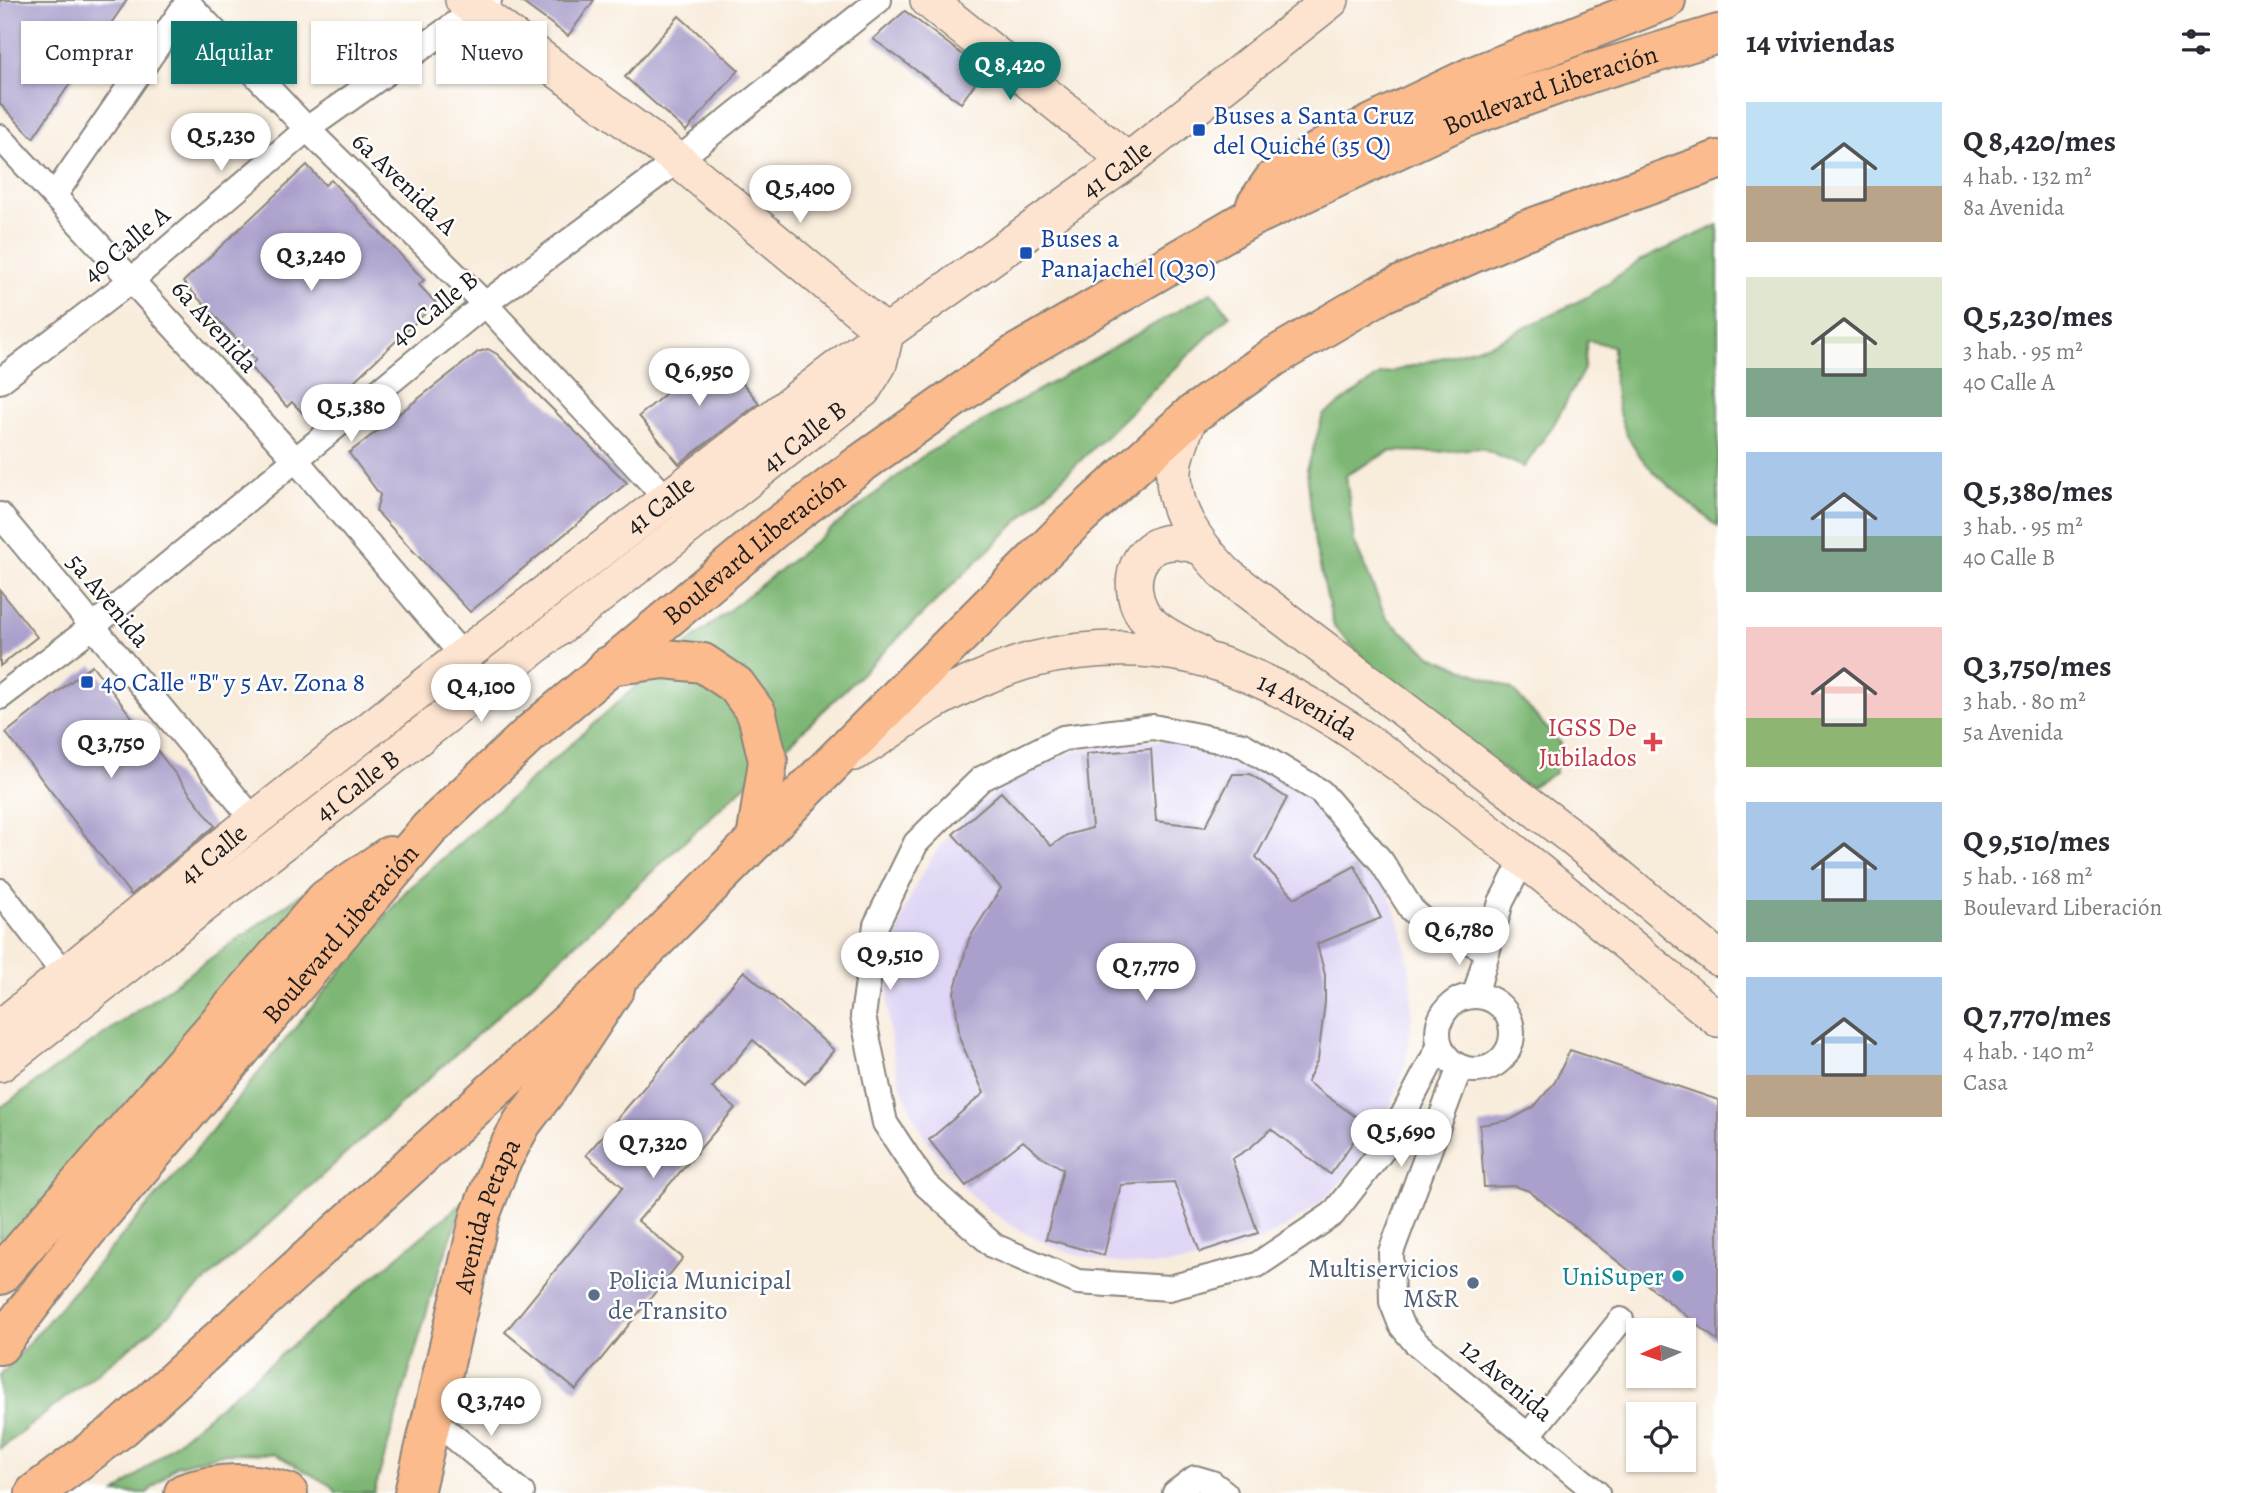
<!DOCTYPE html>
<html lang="es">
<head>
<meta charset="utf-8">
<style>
	:root { --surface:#fff; --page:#f2f2f3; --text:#2b2b33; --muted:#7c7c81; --accent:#0f766e }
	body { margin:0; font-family:Alegreya,serif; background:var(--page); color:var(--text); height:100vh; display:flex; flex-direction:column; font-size:26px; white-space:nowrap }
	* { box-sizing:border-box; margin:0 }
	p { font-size:23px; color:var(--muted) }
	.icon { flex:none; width:38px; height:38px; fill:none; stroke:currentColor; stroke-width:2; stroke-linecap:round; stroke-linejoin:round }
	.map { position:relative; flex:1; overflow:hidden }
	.panel { display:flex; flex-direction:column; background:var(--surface); width:525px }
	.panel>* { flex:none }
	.top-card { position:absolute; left:21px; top:21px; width:665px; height:63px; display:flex; gap:14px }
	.needle { width:46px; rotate:267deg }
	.buttons { position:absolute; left:1626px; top:1318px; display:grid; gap:14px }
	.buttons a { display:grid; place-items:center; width:70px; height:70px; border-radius:0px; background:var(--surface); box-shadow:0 2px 5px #0004; font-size:35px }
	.price { position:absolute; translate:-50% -60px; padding:0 16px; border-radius:24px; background:#fff; color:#222; font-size:23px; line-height:46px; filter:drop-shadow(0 2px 4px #0008) }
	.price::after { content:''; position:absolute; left:50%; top:42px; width:21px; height:16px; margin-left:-10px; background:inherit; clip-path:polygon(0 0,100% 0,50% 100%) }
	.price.on { background:var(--accent); color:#fff }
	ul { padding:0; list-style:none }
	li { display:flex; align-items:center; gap:21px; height:175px; padding:0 28px }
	li span { display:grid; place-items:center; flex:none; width:196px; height:140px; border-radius:0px; color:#555 }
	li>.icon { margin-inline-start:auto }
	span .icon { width:84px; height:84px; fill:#fffc; stroke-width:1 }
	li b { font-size:30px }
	h2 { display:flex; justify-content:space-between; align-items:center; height:84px; padding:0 28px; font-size:30px }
	.pill { padding:0 24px; border-radius:0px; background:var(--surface); box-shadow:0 2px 5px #0004; font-size:24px; line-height:63px }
	.pill.on { background:var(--accent); color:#fff }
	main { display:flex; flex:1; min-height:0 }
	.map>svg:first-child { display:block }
	.built { fill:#dfd5f5 }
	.forest { fill:#7eb774; stroke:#4d6a48; stroke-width:2 }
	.building { fill:#aba0cc }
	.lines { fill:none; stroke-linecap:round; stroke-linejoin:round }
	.street-casing { stroke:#8a847c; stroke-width:28 }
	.secondary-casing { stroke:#8a847c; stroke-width:38 }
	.primary-casing { stroke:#8a847c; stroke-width:42 }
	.highway-casing { stroke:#8a847c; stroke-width:42 }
	.street { stroke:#fff; stroke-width:24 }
	.secondary { stroke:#fde4d1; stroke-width:35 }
	.primary { stroke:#fbbb8c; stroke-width:38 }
	.highway { stroke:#fbbb8c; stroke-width:38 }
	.transit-dot { fill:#1a4fb4; stroke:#fff; stroke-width:2.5 }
	.health-dot { fill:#e0444e; stroke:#fff; stroke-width:2.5 }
	.culture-dot { fill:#0f9aa8; stroke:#fff; stroke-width:2.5 }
	.service-dot { fill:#5c6f8a; stroke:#fff; stroke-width:2.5 }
	.labels { text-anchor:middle; stroke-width:5; stroke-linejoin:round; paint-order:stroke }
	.street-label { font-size:26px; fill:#1c1c1c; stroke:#fff }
	.transit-label { font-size:26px; fill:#164399; stroke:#fff; text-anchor:start }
	.health-label { font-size:26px; fill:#be3a42; stroke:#fff; text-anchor:end }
	.service-label { font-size:26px; fill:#4e5e75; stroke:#fff; text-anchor:end }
	.culture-label { font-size:26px; fill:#0d838f; stroke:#fff; text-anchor:end }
</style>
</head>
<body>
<main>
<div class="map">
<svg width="1718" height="1493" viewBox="0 0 1718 1493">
	<rect width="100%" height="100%" fill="#fff"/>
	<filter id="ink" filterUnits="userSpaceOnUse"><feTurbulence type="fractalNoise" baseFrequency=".0143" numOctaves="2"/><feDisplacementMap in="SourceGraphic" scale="14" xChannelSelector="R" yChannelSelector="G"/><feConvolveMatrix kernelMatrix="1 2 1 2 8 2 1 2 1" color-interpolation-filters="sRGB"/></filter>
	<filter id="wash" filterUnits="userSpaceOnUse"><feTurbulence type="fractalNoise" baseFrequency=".00686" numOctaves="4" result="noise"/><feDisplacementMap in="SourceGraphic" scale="28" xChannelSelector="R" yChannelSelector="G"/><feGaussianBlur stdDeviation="1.57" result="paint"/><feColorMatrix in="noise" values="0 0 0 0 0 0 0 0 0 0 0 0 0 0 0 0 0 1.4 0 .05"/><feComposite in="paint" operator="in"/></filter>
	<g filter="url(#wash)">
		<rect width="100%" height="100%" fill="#f8ecdb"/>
		<circle class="built" cx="1150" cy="1003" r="262"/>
		<g class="forest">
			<path d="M1718,225v302c-73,-63 -106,-74 -105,-181l-26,-6 -3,29 -30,55 -30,43 -44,-19 -42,4 -48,-1 -44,24 8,66 32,77 45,38 81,33 48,54 -5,30 -27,15 -134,-99 -60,-62 -19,-82 -8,-75 16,-55 57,-40 114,-32 93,-46 54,-37z"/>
			<polygon points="1211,292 1230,315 788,745 503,1011 152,1330 0,1449 0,1376 183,1166 406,891 654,670 924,455"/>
			<polygon points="328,875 0,1261 0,1108"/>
			<polygon points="464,1201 435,1283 374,1493 336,1493 331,1486 275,1454 226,1453 176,1466 147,1493 116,1493"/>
		</g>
		<g id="blocks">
			<g class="building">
				<polygon points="0,0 127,0 33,138 0,104"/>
				<polygon points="519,0 594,0 568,36"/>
				<polygon points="905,11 984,71 961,103 873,39"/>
				<polygon points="679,16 739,70 686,131 625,77"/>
				<polygon points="307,165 325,185 331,180 424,280 419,285 436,303 311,422 292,402 287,407 249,366 256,360 183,282"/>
				<polygon points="488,349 497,354 627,483 470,612 376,511 380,495 349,453 478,352"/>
				<polygon points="716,351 759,403 679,464 639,416"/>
				<polygon points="0,590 37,637 0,666"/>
				<polygon points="92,665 215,826 131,895 6,733"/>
				<polygon points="1151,749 1156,821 1205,827 1233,774 1250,774 1287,798 1256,857 1295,898 1355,866 1381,918 1317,944 1325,975 1325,1002 1318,1059 1307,1082 1366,1124 1330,1174 1271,1129 1250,1148 1232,1159 1258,1233 1200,1252 1174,1182 1121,1185 1104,1255 1046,1239 1063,1169 1039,1155 1023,1141 966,1186 929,1140 984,1093 960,1040 954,992 969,939 1001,888 953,834 1001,792 1051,846 1067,835 1092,828 1086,754"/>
				<polygon points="744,971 834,1050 805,1084 753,1040 712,1088 735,1108 638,1221 683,1258 576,1390 505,1332 623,1187 586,1155"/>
				<polygon points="1570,1050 1718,1100 1718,1341 1529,1191 1515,1186 1484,1187 1480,1125 1510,1120 1534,1107 1555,1082"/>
			</g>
		</g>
	</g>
	<g filter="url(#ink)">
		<use href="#blocks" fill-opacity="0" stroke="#8a847c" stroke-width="2"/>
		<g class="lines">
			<defs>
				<g id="street">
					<polyline points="187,2 307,129 485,304 667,499"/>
					<polyline points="0,137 296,460 463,656"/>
					<polyline points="54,196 189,0"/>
					<polyline points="0,381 133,279 307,129 489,0"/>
					<polyline points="0,515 254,820"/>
					<polyline points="0,697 92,627 485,304 678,160 879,0"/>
					<polyline points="0,891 64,974"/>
					<polyline points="1475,996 1501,902 1524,858"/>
					<circle cx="1475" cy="1033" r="37"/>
					<polyline points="1440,1045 1389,1142 1333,1214 1257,1265 1169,1288 1078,1282 994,1246 926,1185 885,1123 863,1016 876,925 916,843 945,814 981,779 1063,738 1153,727 1243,745 1321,792 1381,861 1412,910 1426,922 1487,950"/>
					<polyline points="1460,1067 1391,1252 1392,1302 1401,1325 1415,1342 1597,1493"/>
					<polyline points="431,1418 522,1493"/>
					<polyline points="1528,1436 1621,1320"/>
					<polyline points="1175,1493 1195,1478 1212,1483 1225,1493"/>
				</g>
				<g id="secondary">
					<polyline points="928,0 1128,161"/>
					<path d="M1190,416c-5,14 -12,31 -15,46 -7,46 23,83 52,113l342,260 149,123"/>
					<path d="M1197,652c-19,-11 -45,-21 -56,-41 -15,-28 -5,-67 31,-69 8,-1 18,2 26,4"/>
					<path id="s1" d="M854,753c27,-14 50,-34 76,-49 27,-16 71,-36 102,-44 59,-15 130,-16 188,4 87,30 162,86 235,142 90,68 176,141 263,213"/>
					<path id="s2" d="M0,1028l254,-208 209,-164 386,-297 279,-198 203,-161"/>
					<path id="s3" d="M0,1064l863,-674 16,-26 7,-31 -208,-173 -215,-160"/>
				</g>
				<g id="primary">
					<path id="s4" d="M414,1493l66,-277 20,-52 22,-41 31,-41 62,-94"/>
				</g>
				<g id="highway">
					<polyline points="1256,205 1274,179 1330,144 1473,76 1666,0"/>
					<polyline points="608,666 665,659 703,663 736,685 757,714 768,761 756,840"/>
					<polyline points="0,1275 326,899 389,856"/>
					<path id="s5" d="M0,1345l85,-112 344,-404 103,-97 242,-203 85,-64 157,-111 230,-134 216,-101 128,-46 128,-39"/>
					<polyline points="35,1493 123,1427 627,969 1071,524 1190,416 1272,358 1383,293 1523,231 1718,160"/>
					<path d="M184,1493c33,-11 71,-13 104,0"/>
				</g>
			</defs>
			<use href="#street" class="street-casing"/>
			<use href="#secondary" class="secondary-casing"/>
			<use href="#primary" class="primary-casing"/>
			<use href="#highway" class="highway-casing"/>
			<use href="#street" class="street"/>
			<use href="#secondary" class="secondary"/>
			<use href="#primary" class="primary"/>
			<use href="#highway" class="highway"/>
		</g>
	</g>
	<g class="transit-dot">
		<rect x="1192" y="123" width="14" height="14" rx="3.5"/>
		<rect x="1019" y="246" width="14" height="14" rx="3.5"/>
		<rect x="80" y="675" width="14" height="14" rx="3.5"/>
	</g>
	<path class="health-dot" d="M1649.5 731.5h7v7h7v7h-7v7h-7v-7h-7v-7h7z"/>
	<circle class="culture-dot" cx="1678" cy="1276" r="7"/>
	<g class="service-dot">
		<circle cx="1473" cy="1283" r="7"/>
		<circle cx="594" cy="1295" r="7"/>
	</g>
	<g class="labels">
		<g class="street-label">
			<text dy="9" stroke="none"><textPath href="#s5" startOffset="2025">Boulevard Liberación</textPath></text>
			<text dy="9" stroke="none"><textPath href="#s2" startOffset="1409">41 Calle</textPath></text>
			<text transform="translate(405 183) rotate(44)" y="9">6a Avenida A</text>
			<text transform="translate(126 244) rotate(-40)" y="9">40 Calle A</text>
			<text transform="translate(434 308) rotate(-39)" y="9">40 Calle B</text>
			<text transform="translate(215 326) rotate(48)" y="9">6a Avenida</text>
			<text dy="9" stroke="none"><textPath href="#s3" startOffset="1020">41 Calle B</textPath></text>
			<text dy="9" stroke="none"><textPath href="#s2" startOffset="842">41 Calle</textPath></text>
			<text dy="9" stroke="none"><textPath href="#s5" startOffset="1101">Boulevard Liberación</textPath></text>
			<text transform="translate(109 600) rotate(50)" y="9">5a Avenida</text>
			<text dy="9" stroke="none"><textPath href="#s1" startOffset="490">14 Avenida</textPath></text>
			<text dy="9" stroke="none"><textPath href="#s3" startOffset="453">41 Calle B</textPath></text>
			<text dy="9" stroke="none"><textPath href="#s2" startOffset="275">41 Calle</textPath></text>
			<text dy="9" stroke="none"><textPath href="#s5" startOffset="534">Boulevard Liberación</textPath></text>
			<text dy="9" stroke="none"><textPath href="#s4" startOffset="287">Avenida Petapa</textPath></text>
			<text transform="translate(1507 1380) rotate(40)" y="9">12 Avenida</text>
		</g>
		<g class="transit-label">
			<text x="1213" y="124">Buses a Santa Cruz<tspan x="1213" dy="30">del Quiché (35 Q)</tspan></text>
			<text x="1040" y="247">Buses a<tspan x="1040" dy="30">Panajachel (Q30)</tspan></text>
			<text x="101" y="691">40 Calle "B" y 5 Av. Zona 8</text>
		</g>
		<g class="health-label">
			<text x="1637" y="736">IGSS De<tspan x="1637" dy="30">Jubilados</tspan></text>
		</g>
		<g class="service-label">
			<text x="1459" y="1277">Multiservicios<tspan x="1459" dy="30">M&amp;R</tspan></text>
			<text x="608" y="1289" text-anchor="start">Policia Municipal<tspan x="608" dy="30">de Transito</tspan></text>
		</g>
		<g class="culture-label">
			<text x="1664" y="1285">UniSuper</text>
		</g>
	</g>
</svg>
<div class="buttons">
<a><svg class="needle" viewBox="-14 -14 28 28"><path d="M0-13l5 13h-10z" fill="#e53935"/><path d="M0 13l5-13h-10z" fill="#7c7c81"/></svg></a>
<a><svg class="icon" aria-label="locate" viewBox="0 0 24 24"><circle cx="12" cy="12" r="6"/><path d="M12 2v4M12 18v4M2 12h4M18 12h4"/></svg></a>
</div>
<b class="price on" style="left:1010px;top:102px">Q 8,420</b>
<b class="price" style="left:221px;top:173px">Q 5,230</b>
<b class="price" style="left:800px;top:225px">Q 5,400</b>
<b class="price" style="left:311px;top:293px">Q 3,240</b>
<b class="price" style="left:699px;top:408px">Q 6,950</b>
<b class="price" style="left:351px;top:444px">Q 5,380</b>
<b class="price" style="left:481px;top:724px">Q 4,100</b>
<b class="price" style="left:111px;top:780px">Q 3,750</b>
<b class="price" style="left:1459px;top:967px">Q 6,780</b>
<b class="price" style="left:890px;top:992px">Q 9,510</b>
<b class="price" style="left:1146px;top:1003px">Q 7,770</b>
<b class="price" style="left:1401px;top:1169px">Q 5,690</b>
<b class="price" style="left:653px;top:1180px">Q 7,320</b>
<b class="price" style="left:491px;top:1438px">Q 3,740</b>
<div class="top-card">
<a class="pill">Comprar</a>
<a class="pill on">Alquilar</a>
<a class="pill">Filtros</a>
<a class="pill">Nuevo</a>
</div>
</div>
<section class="panel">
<h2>14 viviendas<svg class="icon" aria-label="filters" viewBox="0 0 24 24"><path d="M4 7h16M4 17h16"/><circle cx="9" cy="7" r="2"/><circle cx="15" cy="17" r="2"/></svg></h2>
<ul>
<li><span style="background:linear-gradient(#bfe0f5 60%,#b9a48a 0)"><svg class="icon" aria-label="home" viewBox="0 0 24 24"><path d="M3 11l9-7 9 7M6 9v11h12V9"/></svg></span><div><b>Q 8,420/mes</b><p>4 hab. · 132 m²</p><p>8a Avenida</p></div></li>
<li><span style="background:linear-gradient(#dfe7d0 65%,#7fa58c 0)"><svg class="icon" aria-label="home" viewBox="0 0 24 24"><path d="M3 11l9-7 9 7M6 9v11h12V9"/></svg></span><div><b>Q 5,230/mes</b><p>3 hab. · 95 m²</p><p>40 Calle A</p></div></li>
<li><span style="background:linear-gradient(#a9c7e8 60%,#7fa58c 0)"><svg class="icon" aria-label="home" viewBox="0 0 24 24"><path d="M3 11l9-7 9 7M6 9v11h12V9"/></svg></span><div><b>Q 5,380/mes</b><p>3 hab. · 95 m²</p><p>40 Calle B</p></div></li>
<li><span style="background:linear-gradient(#f6c9c9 65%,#8fb573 0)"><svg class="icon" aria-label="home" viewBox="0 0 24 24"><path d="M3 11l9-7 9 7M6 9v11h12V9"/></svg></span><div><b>Q 3,750/mes</b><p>3 hab. · 80 m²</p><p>5a Avenida</p></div></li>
<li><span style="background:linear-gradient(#a9c7e8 70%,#7fa58c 0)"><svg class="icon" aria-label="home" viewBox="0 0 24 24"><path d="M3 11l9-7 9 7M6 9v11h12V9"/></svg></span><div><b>Q 9,510/mes</b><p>5 hab. · 168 m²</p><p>Boulevard Liberación</p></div></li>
<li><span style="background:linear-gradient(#a9c7e8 70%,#b9a48a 0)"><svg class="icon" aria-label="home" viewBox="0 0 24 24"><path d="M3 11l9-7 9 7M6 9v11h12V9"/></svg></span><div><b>Q 7,770/mes</b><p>4 hab. · 140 m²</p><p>Casa</p></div></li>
</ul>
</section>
</main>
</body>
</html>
